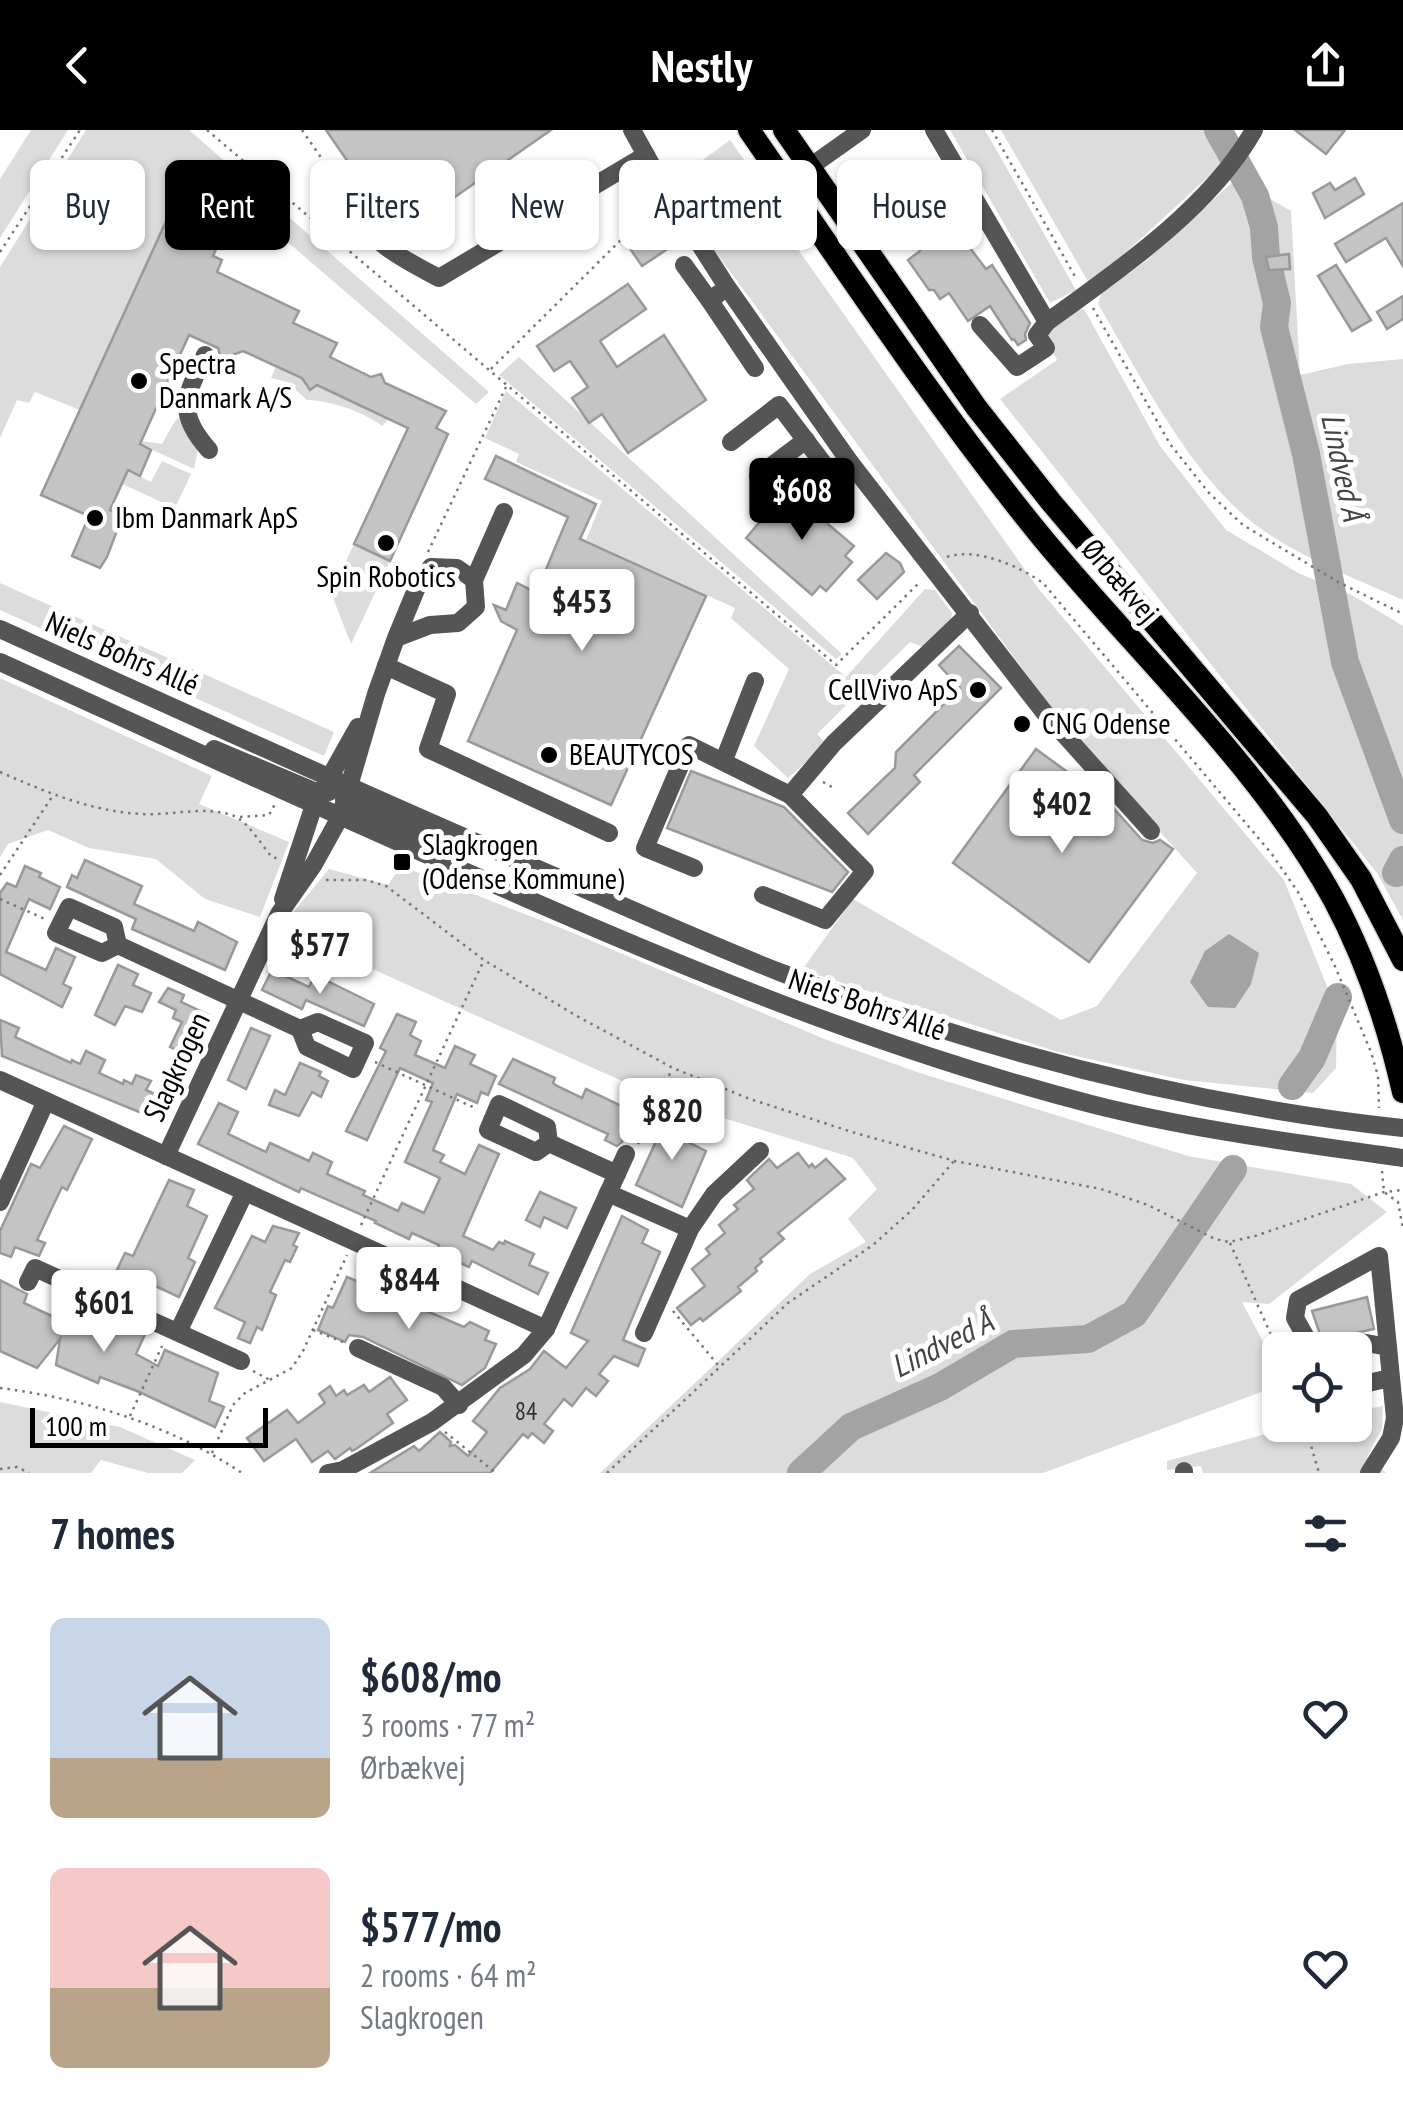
<!DOCTYPE html>
<html lang="en">
<head>
<meta charset="utf-8">
<style>
	:root { --surface:#fff; --page:#f6f6f7; --text:#1f2937; --muted:#747a83; --accent:#000 }
	body { margin:0; font-family:"PT Sans Narrow",sans-serif; background:var(--page); color:var(--text); height:100vh; display:flex; flex-direction:column; font-size:38px; white-space:nowrap }
	* { box-sizing:border-box; margin:0 }
	p { font-size:32px; color:var(--muted) }
	.icon { flex:none; width:55px; height:55px; fill:none; stroke:currentColor; stroke-width:2; stroke-linecap:round; stroke-linejoin:round }
	.map { position:relative; height:1343px; overflow:hidden }
	.details { display:flex; flex-direction:column; background:var(--surface); flex:1 }
	.details>* { flex:none }
	.guide { position:absolute; left:30px; top:30px; width:1345px; height:90px; display:flex; gap:20px }
	.buttons { position:absolute; left:1262px; top:1202px; display:grid; gap:20px }
	.buttons a { display:grid; place-items:center; width:110px; height:110px; border-radius:15px; background:var(--surface); box-shadow:0 2px 8px #0004; font-size:50px }
	.scale { position:absolute; left:30px; bottom:25px; width:238px; box-sizing:border-box; padding-left:10px; border:5px solid #000; border-top:0; font-size:28px; line-height:35px; white-space:nowrap; color:#000; -webkit-text-stroke:8px #fff; paint-order:stroke }
	.price { position:absolute; translate:-50% -85px; padding:0 22px; border-radius:10px; background:#fff; color:#222; font-size:32px; line-height:65px; filter:drop-shadow(0 2px 5px #0008) }
	.price::after { content:''; position:absolute; left:50%; top:60px; width:30px; height:22px; margin-left:-15px; background:inherit; clip-path:polygon(0 0,100% 0,50% 100%) }
	.price.active { background:var(--accent); color:#fff }
	ul { padding:0; list-style:none }
	li { display:flex; align-items:center; gap:30px; height:250px; padding:0 50px }
	li span { display:grid; place-items:center; flex:none; width:280px; height:200px; border-radius:15px; color:#555 }
	li>.icon { margin-inline-start:auto }
	span .icon { width:120px; height:120px; fill:#fffc; stroke-width:1 }
	li b { font-size:42px }
	h2 { display:flex; justify-content:space-between; align-items:center; height:120px; padding:0 50px; font-size:42px }
	.chip { padding:0 35px; border-radius:15px; background:var(--surface); box-shadow:0 2px 8px #0004; font-size:35px; line-height:90px }
	.chip.active { background:var(--accent); color:#fff }
	header { display:flex; justify-content:space-between; align-items:center; height:130px; padding:0 50px; background:var(--accent); color:#fff; font-size:45px; font-weight:600 }
	.map>svg:first-child { display:block }
	.green { fill:#dcdcdc }
	.water { fill:#a3a3a3 }
	.lines { fill:none; stroke-linecap:round; stroke-linejoin:round }
	.river { stroke:#a3a3a3; stroke-width:28 }
	.building { fill:#c4c4c4; stroke:#999; stroke-width:2.5 }
	.major-casing { stroke:#dbdbdb; stroke-width:25 }
	.path { stroke:#777; stroke-width:2.5; stroke-dasharray:2.5 5; stroke-linecap:butt }
	.minor { stroke:#555; stroke-width:18 }
	.major { stroke:#000; stroke-width:22 }
	.poi-dot { fill:#000; stroke:#fff; stroke-width:4 }
	.labels { text-anchor:middle; stroke-width:10; stroke-linejoin:round; paint-order:stroke }
	.number-label { font-size:25px; fill:#313131 }
	.poi-label { font-size:30px; fill:#000; stroke:#fff; text-anchor:start }
	.street-label { font-size:30px; fill:#000; stroke:#fff }
	.water-label { font-size:32px; font-style:italic; fill:#444; stroke:#fff }
</style>
</head>
<body>
<header><svg class="icon" aria-label="back" viewBox="0 0 24 24"><path d="M15 5l-7 7 7 7"/></svg>Nestly<svg class="icon" aria-label="share" viewBox="0 0 24 24"><path d="M12 15V3M7 8l5-5 5 5M5 13v7h14v-7"/></svg></header>
<div class="map">
<svg width="1403" height="1343" viewBox="0 0 1403 1343">
	<rect width="100%" height="100%" fill="#fff"/>
	<g class="green">
		<polygon points="31,0 68,0 0,108 0,49"/>
		<polygon points="86,0 189,0 489,262 476,274 248,78 253,66 189,36 180,63 174,61 169,74 173,76 80,280 35,262 29,273 17,270 0,308 0,137"/>
		<polygon points="950,0 985,0 1076,160 1050,173"/>
		<polygon points="1001,0 1212,0 1230,27 1090,155"/>
		<polygon points="730,10 750,38 747,54 712,81 674,58 673,52"/>
		<path d="M1236,49l55,32 9,164 48,-11 55,-5v241c-56,-26 -123,-49 -168,-93 -54,-51 -99,-139 -137,-203l3,-10 46,-34z"/>
		<polygon points="770,80 1038,458 1284,750 1337,881 1336,938 1313,963 1184,950 1058,922 802,840 853,769 1061,890 1097,876 1197,743 1064,595 712,117"/>
		<polygon points="1084,179 1160,316 1226,400 1300,444 1352,465 1403,496 1403,790 1377,743 1000,269 1057,230 1044,205 1074,180"/>
		<polygon points="519,227 842,524 836,529 499,245"/>
		<path d="M276,236l113,53 -7,7c-20,-15 -50,-25 -75,-26l-20,-18 -16,-4z"/>
		<polygon points="506,261 846,547 925,459 935,460 952,483 951,490 923,517 910,512 817,604 826,614 788,648 754,616 789,539 731,488 735,478 586,410 602,371 516,332 519,324 485,308"/>
		<polygon points="182,286 198,319 194,339 140,314 142,311 162,314 175,291"/>
		<polygon points="162,331 191,344 175,378 122,354 128,340 151,352"/>
		<polygon points="354,414 390,431 351,514 331,463"/>
		<polygon points="0,453 334,602 324,626 0,480"/>
		<polygon points="0,548 212,646 199,674 289,712 260,787 205,769 156,729 89,718 48,700 8,714 0,727"/>
		<polygon points="401,736 561,798 827,910 920,943 1188,1026 1351,1054 1387,1082 1269,1174 1242,1172 1280,1244 1280,1255 1043,1343 600,1343 810,1144 866,1112 848,1089 877,1059 853,1028 662,969 328,819 276,803 329,739 388,755"/>
		<polygon points="0,1272 120,1297 195,1330 182,1343 148,1343 101,1330 91,1343 0,1343"/>
		<polygon points="1383,1276 1382,1299 1367,1327 1386,1343 1203,1343 1201,1336 1167,1340 1167,1331 1299,1295 1355,1295 1355,1281"/>
	</g>
	<polygon class="water" points="1229,804 1259,823 1251,854 1235,878 1208,877 1190,852 1205,821"/>
	<g class="lines">
		<g class="river">
			<polyline points="1218,0 1255,66 1264,97 1266,127 1277,173 1274,197 1306,324 1345,532 1403,690"/>
			<polyline points="1396,743 1403,730"/>
			<polyline points="1292,956 1312,928 1338,867"/>
			<polyline points="801,1343 851,1297 940,1257 1013,1214 1088,1209 1134,1184 1233,1039"/>
		</g>
	</g>
	<g class="building">
		<polygon points="326,0 551,0 399,106"/>
		<polygon points="1295,0 1345,0 1326,24"/>
		<polygon points="190,38 251,67 239,91 230,88 213,126 222,130 217,142 299,181 293,193 337,213 330,227 371,247 381,244 385,253 446,281 436,298 448,304 390,431 354,414 408,298 317,255 310,260 302,248 243,221 221,229 218,218 189,205 140,314 151,320 140,346 128,340 110,380 123,385 107,427 100,438 72,426 89,386 41,365 173,76 169,75 174,61 180,63"/>
		<polygon points="1355,48 1364,64 1325,88 1313,63 1330,53 1335,60"/>
		<polygon points="928,63 986,139 992,135 1030,193 1025,204 1026,210 1018,215 1014,209 1012,210 990,176 968,191 949,163 940,169 934,160 929,160 908,130 920,121 903,96 922,84 914,73"/>
		<polygon points="1403,73 1403,136 1386,108 1346,132 1335,114"/>
		<polygon points="664,97 675,114 642,136 631,120"/>
		<polygon points="1289,124 1290,139 1269,140 1266,127"/>
		<polygon points="1336,135 1371,190 1352,201 1318,146"/>
		<polygon points="628,154 646,179 600,211 617,237 664,205 706,270 628,323 602,284 589,293 572,268 588,257 570,231 554,241 537,216"/>
		<polygon points="1403,166 1403,189 1387,199 1377,182"/>
		<polygon points="496,326 596,374 580,409 706,466 611,675 468,611 517,500 501,491 494,475 506,480 517,453 531,460 538,441 544,444 568,387 485,349"/>
		<polygon points="784,357 854,416 845,426 852,432 826,461 820,456 812,465 746,408 776,373 772,370"/>
		<polygon points="886,423 900,433 904,442 877,469 858,450"/>
		<polygon points="959,516 1001,558 914,645 920,652 868,704 848,683 895,638 896,622 960,558 939,535"/>
		<polygon points="1036,619 1107,671 1142,710 1153,713 1160,710 1173,719 1089,832 953,733"/>
		<polygon points="691,641 784,677 848,742 832,762 667,698"/>
		<polygon points="85,730 142,756 134,774 194,801 198,792 237,812 225,840 132,799 136,789 67,757 72,745 77,748"/>
		<polygon points="25,736 41,743 39,747 60,757 50,779 29,769 6,822 46,840 56,818 75,827 63,854 71,858 62,877 0,844 0,763 7,753 16,757"/>
		<polygon points="118,835 138,844 133,855 151,863 142,882 125,876 115,895 95,885"/>
		<polygon points="272,840 309,857 315,845 374,874 364,896 306,870 302,879 262,860"/>
		<polygon points="168,858 184,865 181,872 209,885 190,926 170,917 182,892 173,888 176,880 159,872"/>
		<polygon points="397,884 416,892 410,905 421,911 415,925 445,938 455,916 475,925 470,934 496,946 488,965 481,962 477,973 457,964 433,1020 444,1025 440,1032 465,1044 479,1015 499,1024 463,1106 493,1120 499,1112 504,1114 505,1111 534,1124 529,1135 548,1143 538,1164 472,1131 469,1137 437,1122 439,1115 412,1103 409,1109 375,1093 376,1091 301,1058 299,1062 198,1014 219,973 238,982 228,1004 266,1022 270,1013 309,1031 313,1023 332,1032 327,1044 365,1061 363,1065 398,1081 402,1073 424,1083 440,1048 405,1032 432,972 426,970 433,953 400,938 367,1010 346,1001 386,921 380,918"/>
		<polygon points="0,890 19,898 15,907 71,933 72,930 80,934 86,921 105,930 99,943 123,954 124,950 132,954 136,945 151,951 146,960 170,971 161,991 2,926"/>
		<polygon points="251,898 270,906 246,959 228,950"/>
		<polygon points="513,929 555,948 553,953 557,956 582,968 586,959 634,982 622,1012 617,1016 605,1010 608,1004 499,954"/>
		<polygon points="300,933 321,942 319,946 328,951 321,967 312,962 299,986 269,975 275,960 285,965"/>
		<polygon points="668,985 693,996 686,1011 706,1021 682,1077 636,1055"/>
		<polygon points="64,996 92,1009 67,1060 62,1057 51,1080 37,1110 45,1113 39,1126 15,1117 11,1127 0,1123 0,1101 31,1034 40,1038"/>
		<polygon points="798,1023 809,1037 812,1034 815,1038 826,1029 845,1049 778,1103 784,1109 760,1129 762,1132 755,1138 757,1141 738,1157 741,1161 703,1191 700,1188 691,1195 677,1178 705,1156 692,1139 710,1124 706,1119 725,1103 719,1095 738,1079 734,1075 754,1059 747,1050 769,1029 777,1038"/>
		<polygon points="169,1050 194,1060 187,1076 207,1086 188,1128 195,1132 179,1167 151,1154 143,1171 104,1154 110,1142 115,1144 125,1123 133,1126"/>
		<polygon points="540,1062 576,1078 567,1098 544,1087 540,1097 526,1090"/>
		<polygon points="622,1086 648,1100 642,1113 660,1122 623,1210 645,1219 638,1236 614,1226 599,1244 608,1251 596,1266 586,1258 572,1276 564,1269 544,1294 553,1301 544,1313 532,1303 528,1308 523,1304 490,1343 370,1343 414,1316 419,1321 440,1302 451,1312 450,1316 455,1315 468,1326 487,1302 473,1291 500,1258 530,1239 544,1221 566,1238 588,1211 571,1203"/>
		<polygon points="273,1096 299,1103 293,1115 297,1117 290,1132 285,1130 270,1162 276,1165 262,1200 257,1197 250,1213 238,1208 245,1192 215,1178 252,1106 265,1112"/>
		<polygon points="347,1147 464,1197 470,1192 489,1201 485,1210 496,1214 485,1238 462,1255 363,1207 349,1205 345,1212 318,1200 328,1176 333,1178"/>
		<polygon points="0,1150 27,1164 24,1173 58,1189 65,1175 111,1196 114,1188 146,1202 136,1224 158,1236 165,1220 218,1243 209,1271 224,1277 215,1297 137,1261 100,1247 98,1253 56,1235 60,1209 37,1238 0,1221"/>
		<polygon points="1367,1167 1374,1199 1322,1210 1312,1181"/>
		<polygon points="390,1247 407,1270 387,1284 393,1293 356,1319 352,1321 350,1318 335,1329 328,1321 312,1332 296,1309 264,1331 247,1308 287,1280 298,1293 325,1273 319,1264 330,1256 336,1266 344,1260 347,1265 364,1255 369,1262"/>
	</g>
	<g class="lines">
		<defs>
			<g id="major">
				<path d="M749,0c95,137 186,276 291,405 96,117 222,233 294,365 32,60 54,126 69,192"/>
				<polyline points="784,0 976,277 1051,372 1317,686 1361,749 1403,830"/>
			</g>
		</defs>
		<use href="#major" class="major-casing"/>
		<g class="path">
			<polyline points="207,0 836,535 919,453"/>
			<polyline points="302,0 347,65"/>
			<polyline points="992,0 1077,150"/>
			<polyline points="0,122 80,0"/>
			<polyline points="1093,178 1170,314 1209,363 1243,395 1338,452 1403,484"/>
			<polyline points="491,239 656,75"/>
			<polyline points="428,422 506,257"/>
			<path d="M947,427c29,-10 72,9 96,26l228,270 27,39 36,72 37,88 7,24 1,32"/>
			<path d="M0,642c46,20 90,39 141,42 29,2 66,-9 93,2 14,6 27,28 37,40l7,3"/>
			<polyline points="823,652 832,657"/>
			<polyline points="240,687 269,685 275,674"/>
			<polyline points="0,745 52,667"/>
			<polyline points="326,750 366,750 386,756 484,830 575,885 673,938 750,969 852,1002 955,1031 1101,1059 1148,1075 1215,1109 1229,1112 1255,1106 1384,1062 1403,1060"/>
			<polyline points="0,769 45,789"/>
			<polyline points="375,932 477,979"/>
			<polyline points="638,1014 672,939"/>
			<polyline points="1382,1041 1384,1062 1398,1072 1403,1099"/>
			<polyline points="361,1095 484,830"/>
			<polyline points="1230,1113 1280,1225"/>
			<polyline points="673,1181 718,1235"/>
			<polyline points="313,1200 343,1212"/>
			<polyline points="253,1241 272,1251"/>
			<path d="M0,1258c86,11 170,37 242,85"/>
			<polyline points="130,1286 162,1216"/>
			<polyline points="1305,1295 1319,1343"/>
			<polyline points="445,1302 496,1343"/>
			<polyline points="212,1323 233,1275 245,1263 292,1238 303,1221 347,1125"/>
			<polyline points="0,1339 17,1337 29,1343"/>
			<polyline points="607,1343 788,1173 873,1115 912,1080 954,1031"/>
		</g>
		<g class="minor">
			<polyline points="632,0 667,63 727,157 849,331 1044,582 1151,701"/>
			<path d="M934,0l113,192c71,-51 163,-114 207,-192"/>
			<path d="M355,77c9,34 56,56 84,71l207,-123"/>
			<polyline points="697,110 786,54 862,0"/>
			<polyline points="684,135 710,171 718,164"/>
			<polyline points="710,171 755,238"/>
			<polyline points="980,195 1017,237 1046,218 1037,205 1047,192"/>
			<path d="M205,225c-19,41 -30,57 4,95"/>
			<polyline points="731,312 779,275 832,345 849,331"/>
			<polyline points="758,346 806,310"/>
			<polyline points="474,450 504,382"/>
			<path d="M0,499c186,84 371,169 559,249 74,32 148,66 223,95 198,77 409,132 621,155"/>
			<path d="M0,532c163,74 325,149 489,220 196,87 394,168 602,222 102,26 208,39 312,54"/>
			<polyline points="386,536 447,564 428,619 609,703"/>
			<polyline points="214,619 321,664 329,662"/>
			<polyline points="724,630 755,551"/>
			<polyline points="344,670 430,708 459,715"/>
			<polyline points="694,738 645,718 689,615 790,665 834,613 970,483"/>
			<polyline points="763,765 825,790 865,741 790,665"/>
			<polyline points="283,769 314,675 358,597"/>
			<polyline points="118,815 102,823 56,803 69,777 114,797 118,815 300,899 307,917 353,939 365,913 318,892 300,899"/>
			<polyline points="0,950 546,1199"/>
			<polyline points="549,1013 536,1022 488,1000 499,974 547,997 549,1013 617,1044"/>
			<polyline points="166,1026 279,784 314,734 340,687 376,564 396,508 420,450 431,437 457,438 474,450 476,477 458,493 430,495 396,508"/>
			<polyline points="608,1063 690,1099"/>
			<polyline points="0,1072 46,971"/>
			<polyline points="28,1152 35,1138 241,1231"/>
			<polyline points="178,1202 245,1062"/>
			<polyline points="644,1203 690,1099 714,1064 760,1021"/>
			<polyline points="358,1218 443,1257 459,1275"/>
			<polyline points="1313,1220 1295,1188 1298,1170 1379,1126 1395,1288 1391,1308 1369,1343"/>
			<polyline points="1328,1220 1361,1212 1388,1217"/>
			<polyline points="1355,1256 1390,1248"/>
			<polyline points="1184,1341 1184,1343"/>
			<polyline points="328,1343 343,1340 432,1292 524,1225 546,1199 626,1024"/>
		</g>
		<use href="#major" class="major"/>
	</g>
	<g class="poi-dot">
		<circle cx="139" cy="251" r="10"/>
		<circle cx="95" cy="388" r="10"/>
		<circle cx="386" cy="413" r="10"/>
		<circle cx="978" cy="560" r="10"/>
		<circle cx="1022" cy="594" r="10"/>
		<circle cx="549" cy="625" r="10"/>
		<rect x="392" y="722" width="20" height="20" rx="5"/>
	</g>
	<g class="labels">
		<g class="number-label">
			<text x="526" y="1290">84</text>
		</g>
		<g class="poi-label">
			<text x="159" y="244">Spectra<tspan x="159" dy="34">Danmark A/S</tspan></text>
			<text x="115" y="398">Ibm Danmark ApS</text>
			<text x="386" y="457" text-anchor="middle">Spin Robotics</text>
			<text x="958" y="570" text-anchor="end">CellVivo ApS</text>
			<text x="1042" y="604">CNG Odense</text>
			<text x="569" y="635">BEAUTYCOS</text>
			<text x="422" y="725">Slagkrogen<tspan x="422" dy="34">(Odense Kommune)</tspan></text>
		</g>
		<g class="street-label">
			<text transform="translate(1120 451) rotate(49)" y="10">Ørbækvej</text>
			<text transform="translate(122 524) rotate(24)" y="10">Niels Bohrs Allé</text>
			<text transform="translate(867 875) rotate(19)" y="10">Niels Bohrs Allé</text>
			<text transform="translate(177 937) rotate(-65)" y="10">Slagkrogen</text>
		</g>
		<g class="water-label">
			<text transform="translate(1343 337) rotate(78)" y="11">Lindved Å</text>
			<text transform="translate(942 1214) rotate(-27)" y="11">Lindved Å</text>
		</g>
	</g>
</svg>
<div class="buttons">
<a><svg class="icon" aria-label="locate" viewBox="0 0 24 24"><circle cx="12" cy="12" r="6"/><path d="M12 2v4M12 18v4M2 12h4M18 12h4"/></svg></a>
</div>
<div class="scale">100 m</div>
<b class="price active" style="left:802px;top:413px">$608</b>
<b class="price" style="left:582px;top:524px">$453</b>
<b class="price" style="left:1062px;top:726px">$402</b>
<b class="price" style="left:320px;top:867px">$577</b>
<b class="price" style="left:672px;top:1033px">$820</b>
<b class="price" style="left:409px;top:1202px">$844</b>
<b class="price" style="left:104px;top:1225px">$601</b>
<div class="guide">
<a class="chip">Buy</a>
<a class="chip active">Rent</a>
<a class="chip">Filters</a>
<a class="chip">New</a>
<a class="chip">Apartment</a>
<a class="chip">House</a>
</div>
</div>
<section class="details">
<h2>7 homes<svg class="icon" aria-label="filters" viewBox="0 0 24 24"><path d="M4 7h16M4 17h16"/><circle cx="9" cy="7" r="2"/><circle cx="15" cy="17" r="2"/></svg></h2>
<ul>
<li><span style="background:linear-gradient(#c9d6e8 70%,#b9a48a 0)"><svg class="icon" aria-label="home" viewBox="0 0 24 24"><path d="M3 11l9-7 9 7M6 9v11h12V9"/></svg></span><div><b>$608/mo</b><p>3 rooms · 77 m²</p><p>Ørbækvej</p></div><svg class="icon" aria-label="heart" viewBox="0 0 24 24"><path d="M12 20l-8-8c-3-5 5-10 8-4 3-6 11-1 8 4z"/></svg></li>
<li><span style="background:linear-gradient(#f6c9c9 60%,#b9a48a 0)"><svg class="icon" aria-label="home" viewBox="0 0 24 24"><path d="M3 11l9-7 9 7M6 9v11h12V9"/></svg></span><div><b>$577/mo</b><p>2 rooms · 64 m²</p><p>Slagkrogen</p></div><svg class="icon" aria-label="heart" viewBox="0 0 24 24"><path d="M12 20l-8-8c-3-5 5-10 8-4 3-6 11-1 8 4z"/></svg></li>
</ul>
</section>
</body>
</html>
